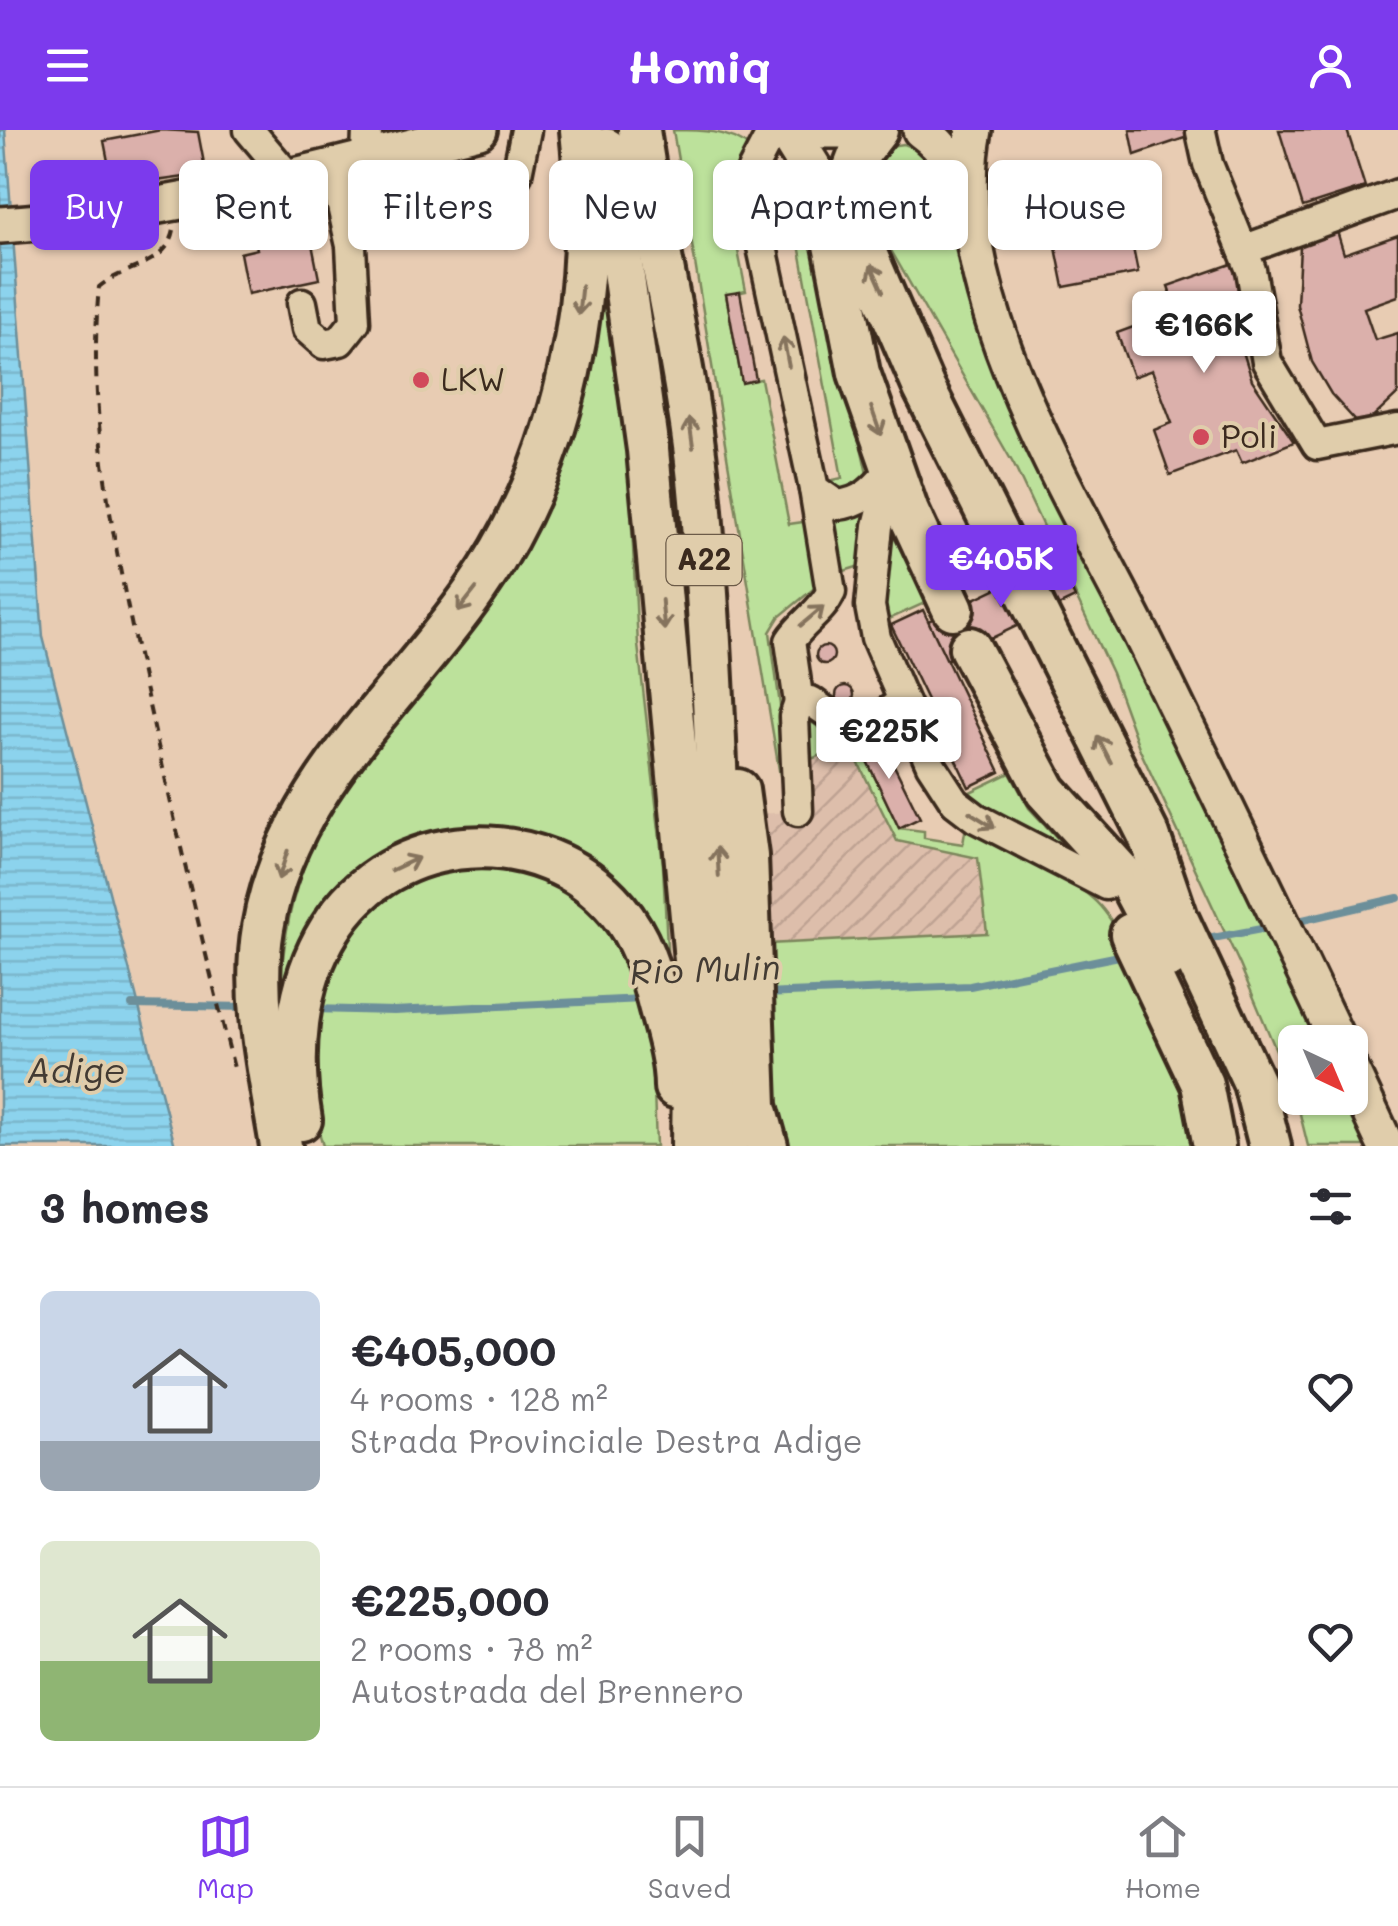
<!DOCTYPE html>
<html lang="en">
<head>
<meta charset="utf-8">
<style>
	:root { --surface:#fff; --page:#f2f2f3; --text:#2b2b33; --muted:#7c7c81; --line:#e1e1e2; --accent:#7c3aed }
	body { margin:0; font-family:Mali,sans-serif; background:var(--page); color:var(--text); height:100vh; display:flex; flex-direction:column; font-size:38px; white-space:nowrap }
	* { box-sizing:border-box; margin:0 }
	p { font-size:32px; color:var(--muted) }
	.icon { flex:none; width:55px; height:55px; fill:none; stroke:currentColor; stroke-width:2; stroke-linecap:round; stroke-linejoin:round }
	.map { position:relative; height:1016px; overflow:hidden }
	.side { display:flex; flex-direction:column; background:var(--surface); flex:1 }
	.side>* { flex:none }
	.hud { position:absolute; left:30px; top:30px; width:1340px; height:90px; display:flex; gap:20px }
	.needle { width:65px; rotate:136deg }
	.fabs { position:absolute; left:1278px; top:895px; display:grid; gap:20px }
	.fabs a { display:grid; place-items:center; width:90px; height:90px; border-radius:15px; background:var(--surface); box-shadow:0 2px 8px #0004; font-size:50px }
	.price { position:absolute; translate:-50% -85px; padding:0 22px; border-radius:10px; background:#fff; color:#222; font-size:32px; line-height:65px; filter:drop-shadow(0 2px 5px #0008) }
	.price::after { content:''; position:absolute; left:50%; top:60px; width:30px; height:22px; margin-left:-15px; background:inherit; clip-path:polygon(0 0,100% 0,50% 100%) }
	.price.selected { background:var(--accent); color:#fff }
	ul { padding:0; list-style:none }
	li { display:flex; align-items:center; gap:30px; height:250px; padding:0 40px }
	li span { display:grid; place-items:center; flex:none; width:280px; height:200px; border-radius:15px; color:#555 }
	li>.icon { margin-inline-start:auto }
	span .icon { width:120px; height:120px; fill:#fffc; stroke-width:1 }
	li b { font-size:42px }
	h2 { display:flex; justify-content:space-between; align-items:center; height:120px; padding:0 40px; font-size:42px }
	.tag { padding:0 35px; border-radius:15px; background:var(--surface); box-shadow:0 2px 8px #0004; font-size:35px; line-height:90px }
	.tag.selected { background:var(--accent); color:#fff }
	header { display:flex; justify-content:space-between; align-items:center; height:130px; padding:0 40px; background:var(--accent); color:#fff; font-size:45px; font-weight:700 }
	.dock { display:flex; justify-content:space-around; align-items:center; height:140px; border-top:2px solid var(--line); background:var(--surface); font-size:28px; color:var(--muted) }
	.dock a { display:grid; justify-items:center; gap:5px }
	.dock .selected { color:var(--accent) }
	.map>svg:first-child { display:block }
	.industrial { fill:url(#industrial-furrows) }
	.grass { fill:#bce19b; stroke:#7c865c; stroke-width:2.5 }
	.water { fill:url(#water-rules); stroke:#6c8f9a; stroke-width:2.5 }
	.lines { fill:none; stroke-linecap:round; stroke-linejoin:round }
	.stream { stroke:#6c8f9a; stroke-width:8 }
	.building { fill:#dbb0ab; stroke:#3b2a1e; stroke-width:2.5 }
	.minor-casing { stroke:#3b2a1e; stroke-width:35 }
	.major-casing { stroke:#3b2a1e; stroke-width:42 }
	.highway-casing { stroke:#3b2a1e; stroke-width:48 }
	.path { stroke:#3b2a1e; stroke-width:4; stroke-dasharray:10 8; stroke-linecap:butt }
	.minor { stroke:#e0cdab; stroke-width:28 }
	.major { stroke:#e0cdab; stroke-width:35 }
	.highway { stroke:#e0cdab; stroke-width:40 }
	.oneway { stroke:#85735d }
	.poi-dot { fill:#d1495b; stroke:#e0cdab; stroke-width:4 }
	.labels { text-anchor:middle; stroke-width:8; stroke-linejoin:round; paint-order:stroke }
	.shield { fill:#e0cdab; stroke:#6c5b48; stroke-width:2.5 }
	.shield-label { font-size:30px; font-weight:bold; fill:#3b2a1e }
	.poi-label { font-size:32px; fill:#3b2a1e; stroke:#e0cdab; text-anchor:start }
	.water-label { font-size:35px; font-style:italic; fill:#433b33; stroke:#e0cdab }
</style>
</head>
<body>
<header><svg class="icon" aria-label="menu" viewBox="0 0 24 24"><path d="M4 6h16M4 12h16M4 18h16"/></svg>Homiq<svg class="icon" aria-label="person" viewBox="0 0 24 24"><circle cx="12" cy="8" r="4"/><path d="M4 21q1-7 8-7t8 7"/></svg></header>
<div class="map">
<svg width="1398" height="1016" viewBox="0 0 1398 1016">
	<defs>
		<pattern id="industrial-furrows" width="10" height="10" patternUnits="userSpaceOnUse" patternTransform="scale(2.5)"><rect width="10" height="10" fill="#ddbeab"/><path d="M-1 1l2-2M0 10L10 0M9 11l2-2" fill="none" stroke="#bfa393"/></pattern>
		<pattern id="water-rules" width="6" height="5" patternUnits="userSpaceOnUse" patternTransform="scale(2.5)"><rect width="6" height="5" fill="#8cd3ed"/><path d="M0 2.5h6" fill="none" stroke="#7ab5cb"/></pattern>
	</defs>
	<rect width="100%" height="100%" fill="#e8ccb3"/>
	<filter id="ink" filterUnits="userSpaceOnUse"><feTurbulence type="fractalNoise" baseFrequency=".01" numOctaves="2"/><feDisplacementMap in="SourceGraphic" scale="20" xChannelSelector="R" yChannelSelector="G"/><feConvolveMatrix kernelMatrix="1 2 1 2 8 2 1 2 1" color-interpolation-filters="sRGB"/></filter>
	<g filter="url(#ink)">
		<polygon class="industrial" points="833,620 856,627 897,711 978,728 987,803 768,814 762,684 810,680 809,630"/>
		<g class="grass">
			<path d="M673,0c27,0 56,0 76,17l-11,41 15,54 -16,4 9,45 -20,4 16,87 19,-3 28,145 21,-3 7,65 -38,31 -9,15 10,73 6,107z"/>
			<polygon points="903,14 936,26 1322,912 1295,912 1295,965 1240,835 1140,620 1112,543 1014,335 865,75 866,37 889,16"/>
			<polygon points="773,37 798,47 806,63 867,344 866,352 847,367 824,352 842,348 796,98 772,99 760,50"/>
			<path d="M605,134l22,166 11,215 25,220 5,103 -39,-74 -224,-47 -125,175c0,-44 4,-93 17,-135 40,-133 169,-231 236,-353 47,-85 64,-174 72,-270z"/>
			<polygon points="865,377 869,380 863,435 844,441 839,437 831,382"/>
			<polygon points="893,405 927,472 885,491 882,471 888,408"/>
			<path d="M810,591l35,25 14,-2 40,84 25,3v7l39,6 3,-18c41,28 90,40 127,73 43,37 91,190 109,247h-419l-7,-30 -8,-172 219,-11 -9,-75 -81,-17 -41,-83h-12l-11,-8 -24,10 -4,-37z"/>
			<polygon points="1010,643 1029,678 1059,710 1055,716 977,674 968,663"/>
			<polygon points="516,729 611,789 652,903 656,1016 323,1016 307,958 315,872 343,800 406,748"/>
			<polygon points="1296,968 1349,968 1372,1016 1308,1016"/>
		</g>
		<polygon class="water" points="0,0 5,0 43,507 175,1016 0,1016"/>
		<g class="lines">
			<g class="stream">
				<polyline points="1290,793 1398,768"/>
				<polyline points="1202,810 1272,797"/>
				<polyline points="762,864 970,856 1129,824"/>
				<polyline points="132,875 248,877"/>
				<polyline points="312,879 394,881 643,869"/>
			</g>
		</g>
		<g class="building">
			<polygon points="161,0 198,2 206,44 113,57 104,11"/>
			<polygon points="1130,0 1208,0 1135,25"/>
			<polygon points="1279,0 1347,0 1365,57 1303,77"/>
			<polygon points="303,69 319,149 248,164 240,123 257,119 249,80"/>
			<polygon points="1124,73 1138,143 1064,157 1050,88"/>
			<polygon points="1337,101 1344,124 1398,105 1398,166 1364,178 1375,210 1398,203 1398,264 1362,298 1331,264 1312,232 1297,175 1300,116"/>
			<polygon points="1237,132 1239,209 1252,250 1294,312 1242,333 1236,320 1170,345 1154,300 1172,293 1152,240 1133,247 1117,203 1177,181 1168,156"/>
			<polygon points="740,162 756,250 742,253 726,164"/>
			<polygon points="1056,430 1075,468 946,530 928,491"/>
			<polygon points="923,480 1000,642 969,657 891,495"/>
			<circle cx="825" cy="525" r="9"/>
			<circle cx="845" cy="565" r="9"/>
			<polygon points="879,605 920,688 899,698 859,614"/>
		</g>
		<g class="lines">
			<defs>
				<g id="minor">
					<polyline points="249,0 287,45"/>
					<path d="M773,0l-21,40 1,35 61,284 23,16c26,-2 38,-17 54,-35"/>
					<polyline points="1201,2 1208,34 1251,140 1267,232 1317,315 1398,299"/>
					<polyline points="366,28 367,0"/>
					<polyline points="517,44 526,0"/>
					<polyline points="1243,120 1398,64"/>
					<polyline points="302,173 307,199 324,214 340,211 355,192 351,116 333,36"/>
					<polyline points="892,340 878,396 870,476 876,508 931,635 955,672 976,688 1106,755"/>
					<path d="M799,573l-9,-62c12,-19 32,-29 41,-49l-17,-103"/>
					<path d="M798,681l-4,-94 5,-14 12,-2c40,30 53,31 91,0"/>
				</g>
				<g id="major">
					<polyline points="822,0 853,0"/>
					<path d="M921,0c25,18 36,39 48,67"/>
					<path d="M974,0c-32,164 102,372 173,516 64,132 129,264 191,396"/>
					<path d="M0,95c162,-10 322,-56 479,-95"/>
					<polyline points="1350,939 1386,1016"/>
				</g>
				<g id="highway">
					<path d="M639,0c18,127 52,252 62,381 17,211 21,424 26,635"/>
					<polyline points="787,0 815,45 827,79 859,243 908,382 953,479"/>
					<polyline points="877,0 860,22 852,43 849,65 858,105 924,258 1149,706 1177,788 1254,953 1270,1016"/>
					<polyline points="606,19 648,320 695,830 692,1016"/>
					<polyline points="970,518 1046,661 1130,753 1169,827"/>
					<polyline points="738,660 747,726 756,976 767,1016"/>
					<polyline points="1131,804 1202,954 1214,1016"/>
					<path d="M301,990c-11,-64 -6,-135 29,-191 61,-101 212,-109 287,-20 24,29 33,60 42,96 7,26 16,55 16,82"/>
					<path d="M281,1016c-11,-69 -30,-148 -18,-218 23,-140 135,-227 211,-336 94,-133 124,-302 107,-462"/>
				</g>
			</defs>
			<use href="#minor" class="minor-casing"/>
			<use href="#major" class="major-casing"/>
			<use href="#highway" class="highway-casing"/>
			<path class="path" d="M174,100c-7,36 -51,36 -75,57 -13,138 18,271 47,405 28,126 56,251 88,376"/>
			<use href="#minor" class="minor"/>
			<use href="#major" class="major"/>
			<use href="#highway" class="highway"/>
		</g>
		<defs><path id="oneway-shaft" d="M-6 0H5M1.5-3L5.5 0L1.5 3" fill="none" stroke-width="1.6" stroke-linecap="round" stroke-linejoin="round" transform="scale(2.5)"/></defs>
		<g class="oneway">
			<use href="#oneway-shaft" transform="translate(877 148) rotate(-114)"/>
			<use href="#oneway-shaft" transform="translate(580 170) rotate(96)"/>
			<use href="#oneway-shaft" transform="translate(786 222) rotate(-101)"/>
			<use href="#oneway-shaft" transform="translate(876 291) rotate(71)"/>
			<use href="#oneway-shaft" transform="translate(691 303) rotate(-98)"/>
			<use href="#oneway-shaft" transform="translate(467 470) rotate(128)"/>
			<use href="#oneway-shaft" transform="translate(663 485) rotate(85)"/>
			<use href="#oneway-shaft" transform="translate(812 486) rotate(-40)"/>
			<use href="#oneway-shaft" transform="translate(1104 619) rotate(-117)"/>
			<use href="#oneway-shaft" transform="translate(982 690) rotate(32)"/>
			<use href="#oneway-shaft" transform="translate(718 732) rotate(-93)"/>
			<use href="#oneway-shaft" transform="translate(405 734) rotate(-25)"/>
			<use href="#oneway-shaft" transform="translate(283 735) rotate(108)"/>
		</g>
	</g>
	<g class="poi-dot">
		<circle cx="421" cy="250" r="10"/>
		<circle cx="1201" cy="307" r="10"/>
	</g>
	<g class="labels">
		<rect class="shield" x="666.5" y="405" width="75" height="50" rx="8"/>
		<g class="shield-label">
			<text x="704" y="440">A22</text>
		</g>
		<g class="poi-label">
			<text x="441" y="261">LKW</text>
			<text x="1221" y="318">Poli</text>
		</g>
		<g class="water-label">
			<text transform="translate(705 840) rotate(-2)" y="12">Rio Mulin</text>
			<text x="76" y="953">Adige</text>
		</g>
	</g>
</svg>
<div class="fabs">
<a><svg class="needle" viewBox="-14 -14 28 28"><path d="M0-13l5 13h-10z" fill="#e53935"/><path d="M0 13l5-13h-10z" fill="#7c7c81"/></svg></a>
</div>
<b class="price" style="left:1204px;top:246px">€166K</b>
<b class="price selected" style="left:1001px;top:480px">€405K</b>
<b class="price" style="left:889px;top:652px">€225K</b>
<div class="hud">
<a class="tag selected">Buy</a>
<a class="tag">Rent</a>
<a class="tag">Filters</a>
<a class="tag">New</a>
<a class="tag">Apartment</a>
<a class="tag">House</a>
</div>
</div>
<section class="side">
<h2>3 homes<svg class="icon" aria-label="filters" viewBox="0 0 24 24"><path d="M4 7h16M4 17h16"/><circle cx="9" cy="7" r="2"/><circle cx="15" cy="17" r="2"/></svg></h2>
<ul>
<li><span style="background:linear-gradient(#c9d6e8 75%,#9aa5b1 0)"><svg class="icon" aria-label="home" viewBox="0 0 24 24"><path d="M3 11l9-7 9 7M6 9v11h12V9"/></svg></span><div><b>€405,000</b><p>4 rooms · 128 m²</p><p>Strada Provinciale Destra Adige</p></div><svg class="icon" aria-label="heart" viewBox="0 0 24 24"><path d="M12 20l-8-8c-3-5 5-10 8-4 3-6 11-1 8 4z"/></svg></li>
<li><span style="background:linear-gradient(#dfe7d0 60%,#8fb573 0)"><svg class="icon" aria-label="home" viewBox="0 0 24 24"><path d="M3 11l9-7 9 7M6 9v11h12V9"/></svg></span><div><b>€225,000</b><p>2 rooms · 78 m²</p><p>Autostrada del Brennero</p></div><svg class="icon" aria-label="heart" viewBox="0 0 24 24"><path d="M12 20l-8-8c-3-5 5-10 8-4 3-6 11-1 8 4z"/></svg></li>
</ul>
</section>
<nav class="dock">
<a class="selected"><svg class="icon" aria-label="map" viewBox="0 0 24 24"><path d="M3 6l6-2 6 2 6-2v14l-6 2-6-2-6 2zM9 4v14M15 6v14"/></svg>Map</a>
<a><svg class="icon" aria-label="saved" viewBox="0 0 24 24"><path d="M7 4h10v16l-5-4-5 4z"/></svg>Saved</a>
<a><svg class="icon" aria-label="home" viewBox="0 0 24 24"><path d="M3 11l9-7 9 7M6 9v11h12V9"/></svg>Home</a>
</nav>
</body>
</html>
